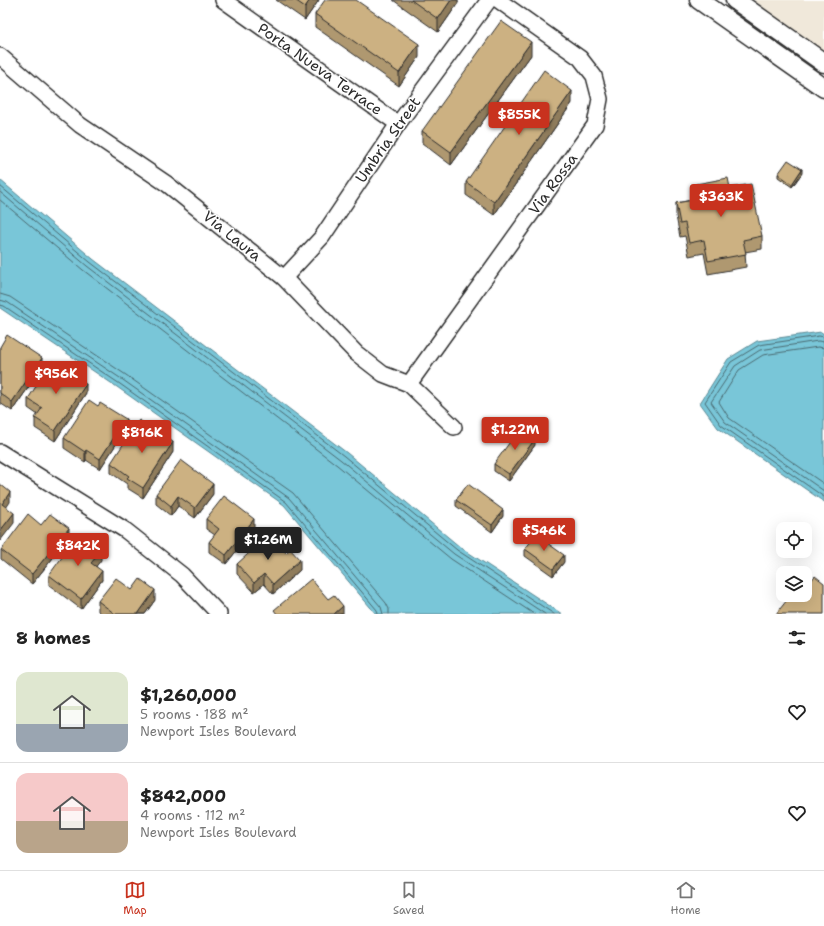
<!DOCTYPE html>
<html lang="en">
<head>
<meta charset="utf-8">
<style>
	:root { --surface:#fff; --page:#f6f6f6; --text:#222; --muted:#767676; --line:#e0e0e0; --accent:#c8321e }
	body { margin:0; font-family:"Shantell Sans",sans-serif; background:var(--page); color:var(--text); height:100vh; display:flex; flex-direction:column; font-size:15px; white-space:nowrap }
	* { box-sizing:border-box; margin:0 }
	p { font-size:13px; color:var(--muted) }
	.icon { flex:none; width:22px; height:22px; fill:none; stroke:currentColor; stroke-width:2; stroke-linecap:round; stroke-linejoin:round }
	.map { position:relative; height:614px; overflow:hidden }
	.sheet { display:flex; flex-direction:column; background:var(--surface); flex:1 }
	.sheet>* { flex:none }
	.fabs { position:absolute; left:776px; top:522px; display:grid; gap:8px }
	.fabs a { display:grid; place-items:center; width:36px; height:36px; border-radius:8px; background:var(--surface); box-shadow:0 4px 16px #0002; font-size:20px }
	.price { position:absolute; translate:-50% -34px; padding:0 9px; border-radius:4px; background:var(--accent); color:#fff; font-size:13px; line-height:26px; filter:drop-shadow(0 1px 2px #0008) }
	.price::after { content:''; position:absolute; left:50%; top:24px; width:12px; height:9px; margin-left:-6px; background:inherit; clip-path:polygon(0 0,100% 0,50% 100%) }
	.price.on { background:#222; color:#fff }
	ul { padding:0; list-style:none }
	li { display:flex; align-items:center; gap:12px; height:100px; padding:0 16px }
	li+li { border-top:1px solid var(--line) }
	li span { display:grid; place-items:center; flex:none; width:112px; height:80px; border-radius:12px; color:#555 }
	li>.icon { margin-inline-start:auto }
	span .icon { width:48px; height:48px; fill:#fffc; stroke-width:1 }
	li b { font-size:17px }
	h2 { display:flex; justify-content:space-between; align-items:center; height:48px; padding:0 16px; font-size:17px }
	.dock { display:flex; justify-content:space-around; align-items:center; height:56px; border-top:1px solid var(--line); background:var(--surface); font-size:11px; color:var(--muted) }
	.dock a { display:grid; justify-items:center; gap:2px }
	.dock .on { color:var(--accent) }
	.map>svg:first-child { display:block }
	.built { fill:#f0e8da }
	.water { fill:#79c6d8; stroke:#5a8893 }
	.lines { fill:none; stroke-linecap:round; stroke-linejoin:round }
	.shore { stroke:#4a6970; stroke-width:1 }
	.minor-casing { stroke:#2b2b2b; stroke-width:18 }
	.tertiary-casing { stroke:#2b2b2b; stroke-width:21 }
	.minor { stroke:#fff; stroke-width:15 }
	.tertiary { stroke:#fff; stroke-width:18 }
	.wall { fill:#af9870; stroke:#2b2b2b }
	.shaded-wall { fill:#8f7c5b; stroke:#2b2b2b }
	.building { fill:#ccb182; stroke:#2b2b2b }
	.labels { text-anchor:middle; stroke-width:3; stroke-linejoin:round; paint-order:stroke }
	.street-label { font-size:15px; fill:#2b2b2b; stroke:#fff }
</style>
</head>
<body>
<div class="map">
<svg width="824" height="614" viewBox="0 0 824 614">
	<rect width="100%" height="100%" fill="#fff"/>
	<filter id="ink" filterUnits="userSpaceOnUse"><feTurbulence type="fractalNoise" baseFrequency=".025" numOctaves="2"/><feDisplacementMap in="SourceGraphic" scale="8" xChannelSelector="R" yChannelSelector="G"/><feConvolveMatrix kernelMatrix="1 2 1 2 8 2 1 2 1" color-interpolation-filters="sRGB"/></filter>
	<g filter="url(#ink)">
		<polygon class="built" points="751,0 824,0 824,52"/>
		<g class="water">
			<polygon points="0,180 93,259 347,453 460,547 562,614 376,614 284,505 117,387 0,308"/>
			<polygon points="821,332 824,334 824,502 718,428 700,403 728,359 757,341"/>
		</g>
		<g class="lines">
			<g class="shore">
				<polyline points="0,186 90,262 344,456 457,550 554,614"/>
				<polyline points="0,192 87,266 341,460 454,554 545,614"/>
				<polyline points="0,200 83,270 337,465 451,559 534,614"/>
				<polyline points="0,294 10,297 126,375 293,493 386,603 389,609 389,614"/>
				<polyline points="0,300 7,302 123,380 289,498 381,607 383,614"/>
				<polyline points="0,305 4,306 120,384 286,502 377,610 378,614"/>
				<polyline points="824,337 819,336 759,345 731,362 705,402 721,425 824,497"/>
				<polyline points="824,342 818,341 760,350 735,366 711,402 725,422 824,491"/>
				<polyline points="824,348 818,347 763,355 739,370 719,402 729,418 824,484"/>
			</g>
			<defs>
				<g id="minor">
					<polyline points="223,0 398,124"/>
					<polyline points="0,56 80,125 167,184 284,278 356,353 383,374 409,384 454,427"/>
					<polyline points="284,278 322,237 398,124 489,0"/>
					<polyline points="409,384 595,125 600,99 594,76 580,58 498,0"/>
					<polyline points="0,452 125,530 182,575 219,614"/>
				</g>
				<g id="tertiary">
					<polyline points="699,0 824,88"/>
					<polyline points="735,0 824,63"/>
				</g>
			</defs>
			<use href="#minor" class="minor-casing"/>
			<use href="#tertiary" class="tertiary-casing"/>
			<use href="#minor" class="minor"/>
			<use href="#tertiary" class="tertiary"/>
		</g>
		<g class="wall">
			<polygon points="276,0 319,0 305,20"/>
			<polygon points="393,0 458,0 458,3 438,32"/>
			<polygon points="315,14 419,57 399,86 315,27"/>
			<polygon points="531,55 451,165 422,143 422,131"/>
			<polygon points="572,103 494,215 466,195 466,182"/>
			<polygon points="802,173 792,187 778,177 778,174"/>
			<polygon points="696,184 730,188 762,236 762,249 745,252 746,267 708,274 704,253 689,256 685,236 680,237 676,216 676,203 697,199"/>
			<polygon points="0,347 42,368 12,411 0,403"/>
			<polygon points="86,393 55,441 35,428 35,418 38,415 28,408 28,399"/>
			<polygon points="126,429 100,469 86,460 85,462 64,448 64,438"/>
			<polygon points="535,445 509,481 494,471 494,464"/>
			<polygon points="173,452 143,498 127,488 127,484 111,473 111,463"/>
			<polygon points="156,494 213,494 195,518 178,506 171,516 156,504"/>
			<polygon points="456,500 503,516 492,532 456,506"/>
			<polygon points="206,519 254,529 226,564 209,552 209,542 215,535 206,529"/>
			<polygon points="41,525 69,538 32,584 1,559 1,550"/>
			<polygon points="525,549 564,562 553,576 525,556"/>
			<polygon points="286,553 300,570 273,594 264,584 254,592 237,574 237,564"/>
			<polygon points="101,560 96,566 102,580 81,609 49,585 49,575"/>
			<polygon points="132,590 155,600 145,614 101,614 98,611 98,601"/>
		</g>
		<g class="shaded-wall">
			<polygon points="310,0 319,0 305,20 305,7"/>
			<polygon points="451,0 458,0 458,3 438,32 438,19"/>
			<polygon points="531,42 531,55 451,165 451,152"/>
			<polygon points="419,44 419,57 399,86 399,73"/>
			<polygon points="572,91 572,103 494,215 494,202"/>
			<polygon points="802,169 802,173 792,187 792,184"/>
			<polygon points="42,358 42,368 12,411 12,402"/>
			<polygon points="86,384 86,393 55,441 55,431"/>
			<polygon points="126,419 126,429 100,469 100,459"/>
			<polygon points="535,439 535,445 509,481 509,474"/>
			<polygon points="173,442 173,452 143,498 143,488"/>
			<polygon points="86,450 86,460 85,462 85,452"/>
			<polygon points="213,484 213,494 195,518 195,508"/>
			<polygon points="10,492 10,502 2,514 2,504"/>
			<polygon points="178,496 178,506 171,516 171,506"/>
			<polygon points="503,510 503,516 492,532 492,525"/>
			<polygon points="14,513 14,523 0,541 0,531"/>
			<polygon points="254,519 254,529 226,564 226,555"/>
			<polygon points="69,528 69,538 32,584 32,574"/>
			<polygon points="101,551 101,560 91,573 91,563"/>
			<polygon points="564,555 564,562 553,576 553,569"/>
			<polygon points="300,560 300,570 273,594 273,584"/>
			<polygon points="102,571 102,580 81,609 81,599"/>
			<polygon points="264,574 264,584 254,592 254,583"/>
			<polygon points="155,590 155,600 145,614 138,614"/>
			<polygon points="343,606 343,614 334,614"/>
		</g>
		<g class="building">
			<polygon points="295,0 310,0 305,7"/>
			<polygon points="325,0 356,0 419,44 399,73 315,14"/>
			<polygon points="411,0 451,0 438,19"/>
			<polygon points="501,21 531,42 451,152 422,131"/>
			<polygon points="544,70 572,91 494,202 466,182"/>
			<polygon points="788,160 802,169 792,184 778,174"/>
			<polygon points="728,178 730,188 751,184 762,236 743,240 746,254 708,261 704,240 689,243 685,223 680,224 676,203 699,199 696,184"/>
			<polygon points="7,335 42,358 12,402 0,393 0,347"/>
			<polygon points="52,361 86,384 55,431 35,418 42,408 28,399"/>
			<polygon points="89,400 98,406 100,403 126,419 100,459 86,450 85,452 64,438"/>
			<polygon points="139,420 173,442 143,488 127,478 129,476 111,463"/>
			<polygon points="520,428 535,439 509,474 494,464"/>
			<polygon points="181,460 213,484 195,508 178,496 171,506 156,494"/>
			<polygon points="0,484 10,492 2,504 14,513 0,531"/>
			<polygon points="468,484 503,510 492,525 456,500"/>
			<polygon points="224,496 254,519 226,555 209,542 219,529 206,519"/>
			<polygon points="28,514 41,525 50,514 69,528 32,574 1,550"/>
			<polygon points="79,534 101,551 91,563 102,571 81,599 49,575"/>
			<polygon points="269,535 286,553 290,549 300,560 273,584 264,574 254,583 237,564"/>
			<polygon points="536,535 564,555 553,569 525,549"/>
			<polygon points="815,576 824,583 824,614 776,614 791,595 805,595 805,578 810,582"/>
			<polygon points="116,578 132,590 140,579 155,590 138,614 115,614 98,601"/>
			<polygon points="311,579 328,599 334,595 343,606 334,614 277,614 274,610"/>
		</g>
	</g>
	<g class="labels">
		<g class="street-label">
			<text transform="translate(320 69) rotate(35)" y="5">Porta Nueva Terrace</text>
			<text transform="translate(388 140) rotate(-55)" y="5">Umbria Street</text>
			<text transform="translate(553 184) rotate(-54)" y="5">Via Rossa</text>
			<text transform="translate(232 236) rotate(39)" y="5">Via Laura</text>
		</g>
	</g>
</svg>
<div class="fabs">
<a><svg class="icon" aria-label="locate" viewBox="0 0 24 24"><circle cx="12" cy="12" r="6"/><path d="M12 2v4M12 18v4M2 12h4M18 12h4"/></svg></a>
<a><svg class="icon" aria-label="layers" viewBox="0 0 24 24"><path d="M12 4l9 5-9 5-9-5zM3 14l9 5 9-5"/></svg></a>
</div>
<b class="price" style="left:519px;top:136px">$855K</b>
<b class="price" style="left:721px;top:218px">$363K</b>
<b class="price" style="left:56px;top:395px">$956K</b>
<b class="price" style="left:515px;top:451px">$1.22M</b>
<b class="price" style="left:142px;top:454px">$816K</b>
<b class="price" style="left:544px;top:552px">$546K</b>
<b class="price on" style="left:268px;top:561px">$1.26M</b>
<b class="price" style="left:78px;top:567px">$842K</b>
</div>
<section class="sheet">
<h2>8 homes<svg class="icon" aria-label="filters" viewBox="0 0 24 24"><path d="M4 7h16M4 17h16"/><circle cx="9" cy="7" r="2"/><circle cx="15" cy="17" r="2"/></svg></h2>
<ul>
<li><span style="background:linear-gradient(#dfe7d0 65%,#9aa5b1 0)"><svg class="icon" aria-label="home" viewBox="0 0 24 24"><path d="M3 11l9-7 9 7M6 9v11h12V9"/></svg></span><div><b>$1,260,000</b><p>5 rooms · 188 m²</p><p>Newport Isles Boulevard</p></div><svg class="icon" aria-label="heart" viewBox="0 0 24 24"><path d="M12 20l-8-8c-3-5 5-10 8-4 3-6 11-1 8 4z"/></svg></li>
<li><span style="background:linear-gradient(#f6c9c9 60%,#b9a48a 0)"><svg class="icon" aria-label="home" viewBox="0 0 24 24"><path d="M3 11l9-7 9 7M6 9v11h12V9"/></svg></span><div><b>$842,000</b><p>4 rooms · 112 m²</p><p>Newport Isles Boulevard</p></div><svg class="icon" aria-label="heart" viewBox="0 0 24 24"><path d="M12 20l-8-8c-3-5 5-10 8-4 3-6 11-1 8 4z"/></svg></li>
</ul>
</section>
<nav class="dock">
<a class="on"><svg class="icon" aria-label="map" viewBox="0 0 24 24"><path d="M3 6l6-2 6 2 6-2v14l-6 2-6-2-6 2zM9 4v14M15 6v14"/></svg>Map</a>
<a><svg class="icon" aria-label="saved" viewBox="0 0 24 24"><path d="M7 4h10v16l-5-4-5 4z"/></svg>Saved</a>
<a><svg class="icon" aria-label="home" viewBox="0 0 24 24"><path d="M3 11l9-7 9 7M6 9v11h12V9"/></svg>Home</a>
</nav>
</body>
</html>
